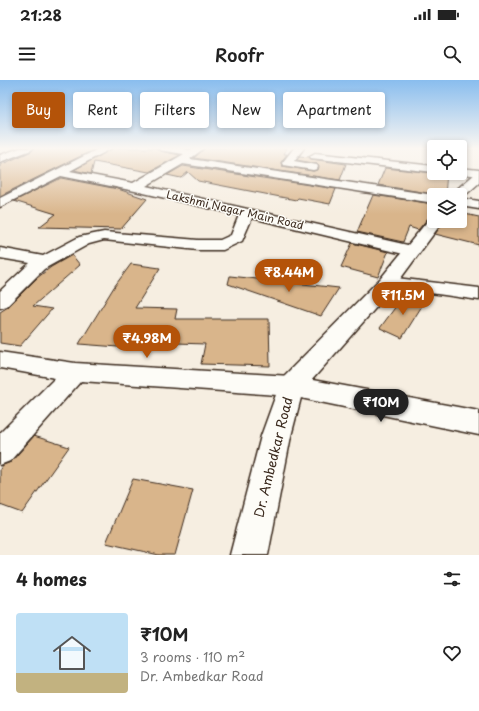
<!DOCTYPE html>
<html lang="en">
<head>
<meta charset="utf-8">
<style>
	:root { --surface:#fff; --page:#f2f2f2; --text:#222; --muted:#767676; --accent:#b45309 }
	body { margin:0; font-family:"Playpen Sans",sans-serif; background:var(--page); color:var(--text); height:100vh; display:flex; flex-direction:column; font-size:15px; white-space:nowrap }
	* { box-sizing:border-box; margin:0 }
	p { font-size:13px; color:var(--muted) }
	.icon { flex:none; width:22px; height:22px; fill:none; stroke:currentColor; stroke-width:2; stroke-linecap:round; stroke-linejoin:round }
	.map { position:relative; height:475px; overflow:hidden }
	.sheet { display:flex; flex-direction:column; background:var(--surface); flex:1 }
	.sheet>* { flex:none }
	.hud { position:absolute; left:12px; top:12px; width:455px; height:36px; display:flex; gap:8px }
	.buttons { position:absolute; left:427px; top:60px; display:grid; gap:8px }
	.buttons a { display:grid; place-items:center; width:40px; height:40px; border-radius:4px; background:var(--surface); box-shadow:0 2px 6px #0003; font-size:20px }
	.price { position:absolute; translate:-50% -34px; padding:0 9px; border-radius:14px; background:var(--accent); color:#fff; font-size:13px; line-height:26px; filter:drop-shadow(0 1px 2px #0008) }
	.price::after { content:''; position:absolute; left:50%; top:24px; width:12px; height:9px; margin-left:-6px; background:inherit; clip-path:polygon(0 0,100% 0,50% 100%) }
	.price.on { background:#222; color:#fff }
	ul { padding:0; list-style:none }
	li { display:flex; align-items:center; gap:12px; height:100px; padding:0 16px }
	li span { display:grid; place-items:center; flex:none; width:112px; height:80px; border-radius:4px; color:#555 }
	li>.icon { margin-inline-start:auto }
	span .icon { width:48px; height:48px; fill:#fffc; stroke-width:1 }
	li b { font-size:17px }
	h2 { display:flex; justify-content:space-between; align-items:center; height:48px; padding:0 16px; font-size:17px }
	.chip { padding:0 14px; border-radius:4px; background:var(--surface); box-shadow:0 2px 6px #0003; font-size:14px; line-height:36px }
	.chip.on { background:var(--accent); color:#fff }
	.status { display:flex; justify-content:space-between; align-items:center; height:28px; padding:0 20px; background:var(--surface); direction:ltr }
	.status svg { height:11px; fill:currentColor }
	header { display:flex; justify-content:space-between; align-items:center; height:52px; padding:0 16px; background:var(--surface); font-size:18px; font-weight:600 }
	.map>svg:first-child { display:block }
	.building { fill:#d9b58b; stroke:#3b2a1e }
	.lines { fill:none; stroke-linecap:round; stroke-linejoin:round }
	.minor-casing { stroke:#3b2a1e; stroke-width:3 }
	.tertiary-casing { stroke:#3b2a1e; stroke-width:3 }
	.minor { fill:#fdfcf7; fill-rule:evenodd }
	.tertiary { fill:#fdfcf7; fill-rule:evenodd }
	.labels { text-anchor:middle; stroke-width:3; stroke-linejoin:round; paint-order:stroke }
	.far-street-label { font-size:11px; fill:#3b2a1e; stroke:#fdfcf7 }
	.street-label { font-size:13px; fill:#3b2a1e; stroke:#fdfcf7 }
</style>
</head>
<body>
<div class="status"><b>21:28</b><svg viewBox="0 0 49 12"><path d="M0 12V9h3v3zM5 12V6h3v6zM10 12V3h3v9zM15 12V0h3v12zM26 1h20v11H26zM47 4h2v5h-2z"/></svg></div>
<header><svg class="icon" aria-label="menu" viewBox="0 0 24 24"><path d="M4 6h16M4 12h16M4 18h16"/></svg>Roofr<svg class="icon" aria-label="search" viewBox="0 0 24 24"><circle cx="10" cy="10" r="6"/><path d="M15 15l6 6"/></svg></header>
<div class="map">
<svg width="479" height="475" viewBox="0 0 479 475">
	<rect width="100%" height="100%" fill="#f6eee1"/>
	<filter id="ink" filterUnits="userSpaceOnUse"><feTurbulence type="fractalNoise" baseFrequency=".025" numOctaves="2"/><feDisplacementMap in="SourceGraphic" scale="8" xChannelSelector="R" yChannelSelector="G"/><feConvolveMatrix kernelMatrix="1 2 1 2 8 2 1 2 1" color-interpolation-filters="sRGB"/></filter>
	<g filter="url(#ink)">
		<g class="building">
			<polygon points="34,68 97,68 0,116 0,85 32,71"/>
			<polygon points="113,68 157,68 160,71 180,75 149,92 94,82 91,94 74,90"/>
			<polygon points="205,68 287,68 284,74 287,74 281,82 282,86 313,91 318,90 318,84 297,80 300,76 309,77 311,79 346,84 340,100 194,78"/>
			<polygon points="183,86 336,109 330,124 298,118 296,120 198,101 188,92 181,98 167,95"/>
			<polygon points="385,88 434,93 447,93 445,115 436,115 434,114 378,105"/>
			<polygon points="61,98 118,109 147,119 121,149 39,147 56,134 14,121"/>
			<polygon points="373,115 434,124 434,136 429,137 418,150 409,147 403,162 357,152"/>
			<polygon points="460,133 479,137 479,165 435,154 444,141 460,141"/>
			<polygon points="352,163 388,172 378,197 341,187"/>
			<polygon points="72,175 80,185 33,226 52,229 20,266 0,263 0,232 8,227 37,198 51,187"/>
			<polygon points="131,184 160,188 135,228 177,229 175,239 269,239 270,286 201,284 205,264 121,261 118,267 79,264 114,207"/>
			<polygon points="230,196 339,208 321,236 228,204"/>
			<polygon points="405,214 425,221 402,258 380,248"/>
			<polygon points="34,356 69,367 22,433 0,425 0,389 3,385 11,382"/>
			<polygon points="133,399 193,410 175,475 159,475 106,463"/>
		</g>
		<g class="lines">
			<defs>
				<g id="minor">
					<polygon points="20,68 33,68 31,70 0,82 0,75"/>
					<polygon points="100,68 112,68 70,91 133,103 184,74 160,70 158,68 179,68 190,70 193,68 204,68 190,79 434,115 434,123 183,84 146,106 412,166 418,168 420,171 418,174 412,176 252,138 242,161 223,170 198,170 104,160 89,164 44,189 7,226 0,228 0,211 30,183 0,178 0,168 43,176 79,157 104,152 198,160 220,160 231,155 239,135 135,111 61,96 0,127 0,118"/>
					<polygon points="294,68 304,68 294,81 317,85 318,87 317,89 313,90 283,85 282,83"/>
					<polygon points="315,73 434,86 434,92 311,78 310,76"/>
					<polygon points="460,88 479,90 479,96 456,93 460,93"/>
					<polygon points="460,118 479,121 479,129 460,126"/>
					<polygon points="388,197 479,208 479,220 382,206 379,202 382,198"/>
					<polygon points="0,272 75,283 291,296 479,331 479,355 291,316 81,301 10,381 0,385 0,353 55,298 0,288"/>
				</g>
				<g id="tertiary">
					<polygon points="479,93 479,103 462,118 460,118 460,115 450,115 475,94"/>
					<polygon points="434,137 434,141 443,141 395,206 303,310 291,356 268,475 230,475 261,356 282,298 381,198 430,138"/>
				</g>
			</defs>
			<use href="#minor" class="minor-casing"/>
			<use href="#tertiary" class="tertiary-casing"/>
			<use href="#minor" class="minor"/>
			<use href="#tertiary" class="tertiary"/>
		</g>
	</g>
	<linearGradient id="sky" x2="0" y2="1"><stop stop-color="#89bdee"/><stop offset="0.51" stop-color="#fbf7f2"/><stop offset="1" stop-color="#fbf7f2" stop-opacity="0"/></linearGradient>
	<rect width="479" height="134" fill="url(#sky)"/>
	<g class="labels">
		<g class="far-street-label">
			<text transform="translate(235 130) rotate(13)" y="4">Lakshmi Nagar Main Road</text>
		</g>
		<g class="street-label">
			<text transform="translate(273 377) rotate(-76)" y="5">Dr. Ambedkar Road</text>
		</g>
	</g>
</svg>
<div class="buttons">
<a><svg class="icon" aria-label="locate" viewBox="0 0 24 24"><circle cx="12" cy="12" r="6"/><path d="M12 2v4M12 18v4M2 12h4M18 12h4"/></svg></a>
<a><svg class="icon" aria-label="layers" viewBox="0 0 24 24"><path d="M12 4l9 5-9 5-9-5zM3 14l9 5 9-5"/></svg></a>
</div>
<b class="price" style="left:289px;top:213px">₹8.44M</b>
<b class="price" style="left:403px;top:236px">₹11.5M</b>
<b class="price" style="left:147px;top:279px">₹4.98M</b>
<b class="price on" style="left:381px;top:343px">₹10M</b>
<div class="hud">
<a class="chip on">Buy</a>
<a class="chip">Rent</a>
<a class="chip">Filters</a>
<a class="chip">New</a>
<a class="chip">Apartment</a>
</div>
</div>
<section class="sheet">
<h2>4 homes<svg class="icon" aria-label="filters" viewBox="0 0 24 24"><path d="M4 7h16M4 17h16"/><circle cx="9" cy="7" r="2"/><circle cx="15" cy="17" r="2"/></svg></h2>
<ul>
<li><span style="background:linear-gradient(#bfe0f5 75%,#c2b280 0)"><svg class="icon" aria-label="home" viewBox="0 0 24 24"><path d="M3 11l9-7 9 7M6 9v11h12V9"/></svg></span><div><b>₹10M</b><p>3 rooms · 110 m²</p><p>Dr. Ambedkar Road</p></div><svg class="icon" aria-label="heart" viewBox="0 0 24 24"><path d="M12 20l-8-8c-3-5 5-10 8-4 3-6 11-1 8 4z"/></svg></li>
</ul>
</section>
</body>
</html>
